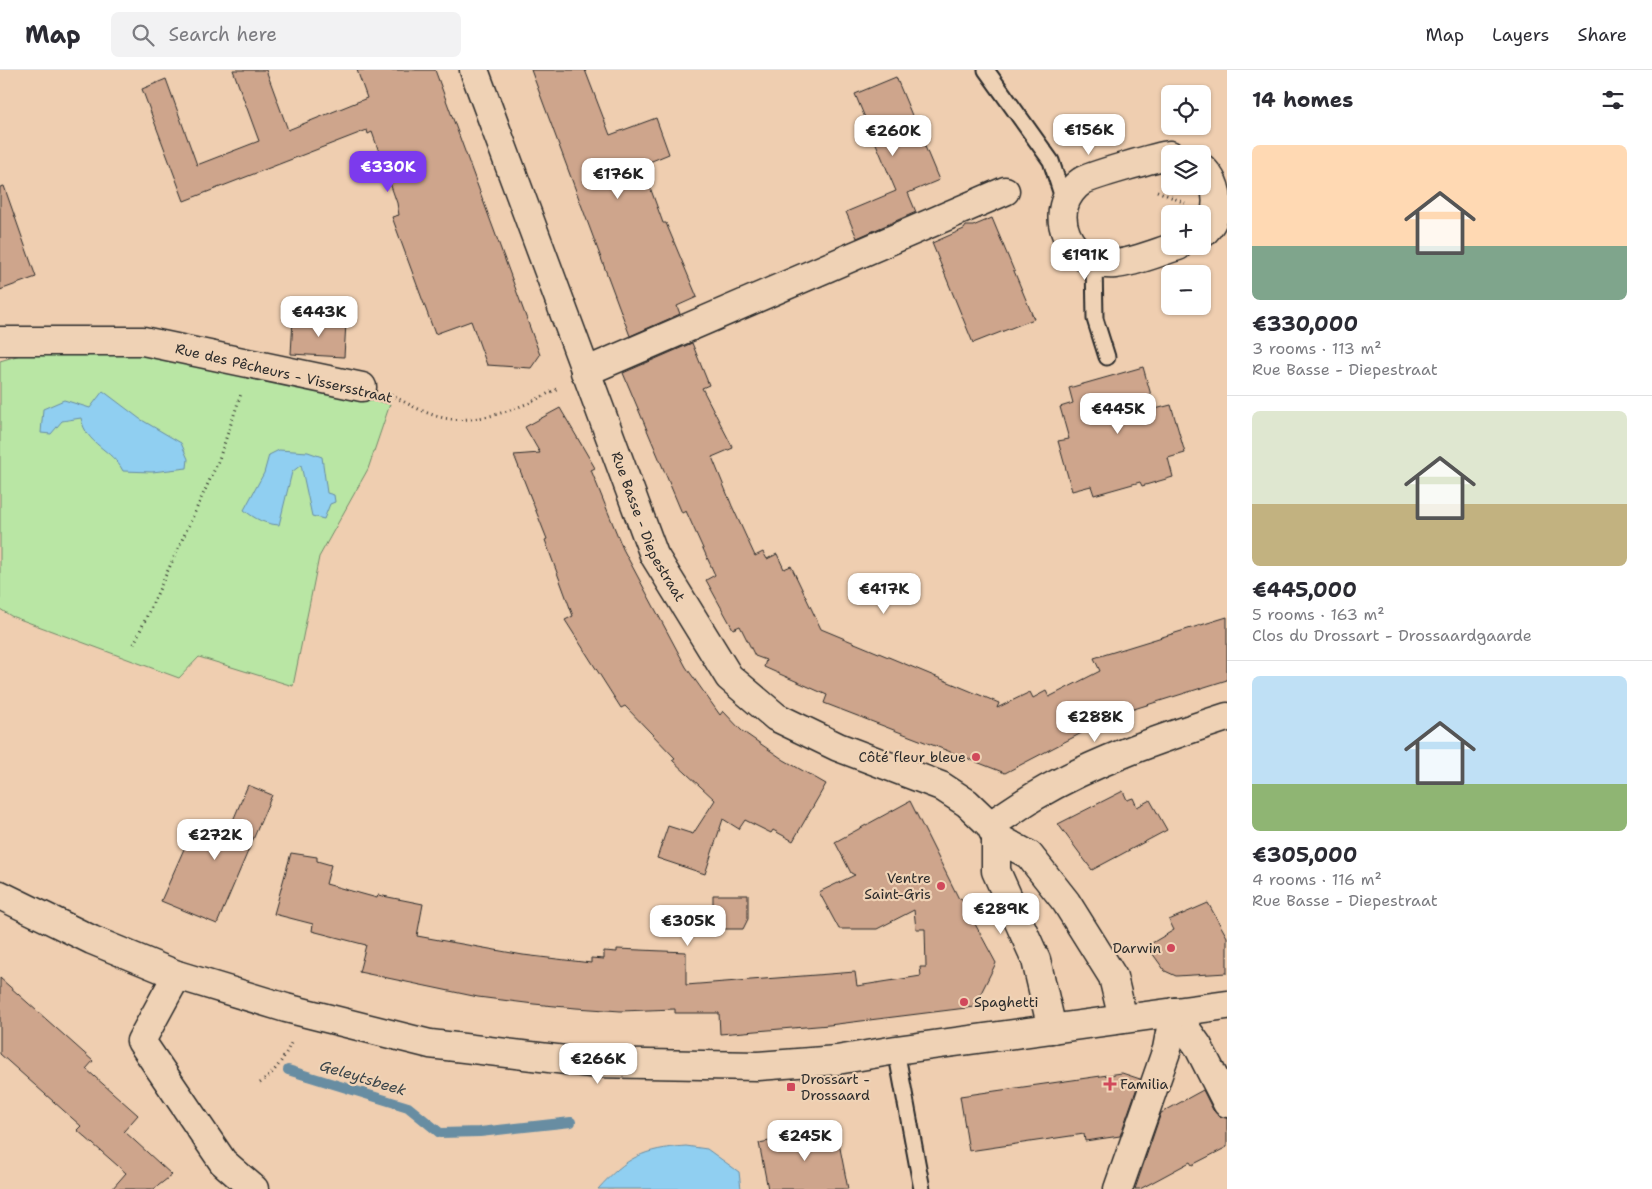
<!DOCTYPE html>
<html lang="en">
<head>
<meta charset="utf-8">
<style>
	:root { --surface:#fff; --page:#f2f2f3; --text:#2b2b33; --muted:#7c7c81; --line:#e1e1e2; --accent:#7c3aed }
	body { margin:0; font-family:"Shantell Sans",sans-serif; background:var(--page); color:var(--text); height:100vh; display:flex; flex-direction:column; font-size:19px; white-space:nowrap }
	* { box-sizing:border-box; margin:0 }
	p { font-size:16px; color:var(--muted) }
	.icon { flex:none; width:28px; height:28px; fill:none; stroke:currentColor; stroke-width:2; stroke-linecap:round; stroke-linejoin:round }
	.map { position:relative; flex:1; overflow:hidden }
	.drawer { display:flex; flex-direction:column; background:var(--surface); width:425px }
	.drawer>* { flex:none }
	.tools { position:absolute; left:1161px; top:15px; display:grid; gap:10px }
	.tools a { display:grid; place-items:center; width:50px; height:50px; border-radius:8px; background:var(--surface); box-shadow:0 1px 4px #0004; font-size:25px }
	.price { position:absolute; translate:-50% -42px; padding:0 11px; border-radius:10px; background:#fff; color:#222; font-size:16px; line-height:32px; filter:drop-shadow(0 1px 2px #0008) }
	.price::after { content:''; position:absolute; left:50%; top:30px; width:15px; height:11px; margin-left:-8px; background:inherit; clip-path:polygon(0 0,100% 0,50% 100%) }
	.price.active { background:var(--accent); color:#fff }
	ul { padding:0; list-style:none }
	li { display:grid; align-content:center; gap:10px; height:265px; padding:0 25px }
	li+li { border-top:1px solid var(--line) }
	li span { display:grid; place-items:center; height:155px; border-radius:8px; color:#555 }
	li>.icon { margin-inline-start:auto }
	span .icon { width:90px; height:90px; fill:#fffc; stroke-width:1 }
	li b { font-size:21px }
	h2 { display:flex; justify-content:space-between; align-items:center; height:60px; padding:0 25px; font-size:21px }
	header { display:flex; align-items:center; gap:30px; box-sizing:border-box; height:70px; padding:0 25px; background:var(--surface); border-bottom:1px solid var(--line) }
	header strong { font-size:24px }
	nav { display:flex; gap:28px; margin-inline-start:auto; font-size:18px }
	.search { width:350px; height:45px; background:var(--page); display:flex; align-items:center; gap:12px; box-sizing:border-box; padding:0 18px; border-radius:8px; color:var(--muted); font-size:19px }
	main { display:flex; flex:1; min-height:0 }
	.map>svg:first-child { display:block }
	.green { fill:#b9e6a4; stroke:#728868 }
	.water { fill:#90cff1; stroke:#688da2 }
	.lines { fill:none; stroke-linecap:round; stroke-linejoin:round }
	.stream { stroke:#688da2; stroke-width:10 }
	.building { fill:#cea58c; stroke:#2b2b2b }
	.lane-casing { stroke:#2b2b2b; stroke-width:19 }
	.street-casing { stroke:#2b2b2b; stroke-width:31 }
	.secondary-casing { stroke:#2b2b2b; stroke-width:31 }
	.path { stroke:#2b2b2b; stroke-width:3; stroke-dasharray:1 4; stroke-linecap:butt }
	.lane { stroke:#efd2b5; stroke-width:15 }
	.street { stroke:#efd2b5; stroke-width:28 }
	.secondary { stroke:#efd2b5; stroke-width:28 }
	.poi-dot { fill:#d1495b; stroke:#efd2b5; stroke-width:2 }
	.labels { text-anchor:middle; stroke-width:4.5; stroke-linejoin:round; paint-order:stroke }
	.street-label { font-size:14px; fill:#2b2b2b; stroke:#efd2b5 }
	.poi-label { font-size:14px; fill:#2b2b2b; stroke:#efd2b5; text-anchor:end }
	.water-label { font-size:15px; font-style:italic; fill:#3a4449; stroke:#efd2b5 }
</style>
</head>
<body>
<header>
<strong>Map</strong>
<div class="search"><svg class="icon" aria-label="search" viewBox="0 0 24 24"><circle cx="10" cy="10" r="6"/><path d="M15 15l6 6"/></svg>Search here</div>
<nav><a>Map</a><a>Layers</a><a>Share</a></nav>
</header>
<main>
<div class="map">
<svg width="1227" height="1119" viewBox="0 0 1227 1119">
	<rect width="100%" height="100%" fill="#efceb0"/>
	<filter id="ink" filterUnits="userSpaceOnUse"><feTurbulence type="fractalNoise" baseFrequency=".02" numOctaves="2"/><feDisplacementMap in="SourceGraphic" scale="10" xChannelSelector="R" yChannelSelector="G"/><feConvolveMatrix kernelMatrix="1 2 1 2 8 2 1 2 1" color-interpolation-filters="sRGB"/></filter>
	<g filter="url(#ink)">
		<polygon class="green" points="30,282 166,285 390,334 368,399 319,487 293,616 199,587 179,608 11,546 0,539 0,291"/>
		<g class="water">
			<path d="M103,321l37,28 41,24 7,16 -1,9 -35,4 -29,-1c-11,-22 -37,-26 -42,-53l-19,3 -11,13 -10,-1 2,-24 21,-9 26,8z"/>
			<path d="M279,380l29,2 14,5 5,36 7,2 1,7 -5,2 -6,15 -12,-3 -11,-51 -9,7 -13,53c-14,-1 -24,-6 -35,-15l20,-37 5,-18z"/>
			<path d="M686,1076l21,3 32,23 2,17h-143c29,-32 45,-40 88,-43z"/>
		</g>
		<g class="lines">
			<polyline class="stream" points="288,1000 408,1037 440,1063 480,1062 571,1052"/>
		</g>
		<g class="building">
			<polygon points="233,0 266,0 288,60 367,28 357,0 435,0 540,285 531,298 487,295 471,251 435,264 392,147 399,145 397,133 372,62 368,64 367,60 184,131 142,19 166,9 197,95 259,71"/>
			<polygon points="531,0 585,0 610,65 656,48 669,84 642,95 663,153 666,153 697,227 677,236 680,244 630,266"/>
			<polygon points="896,7 939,110 908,123 916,142 857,168 846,142 896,121 855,24"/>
			<polygon points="4,116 36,207 0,220 0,117"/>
			<polygon points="992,148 1034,249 973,273 932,173 964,159 966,156 973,156"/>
			<polygon points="293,249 346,252 344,287 291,284"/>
			<polygon points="692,273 709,315 702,318 733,378 712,387 732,436 755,486 763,482 767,489 777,484 784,499 791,496 821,559 999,633 997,638 1030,622 1033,628 1046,621 1049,627 1100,601 1094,588 1227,547 1227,610 1118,644 1005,703 824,633 827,625 764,597 766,590 755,586 740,556 733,559 706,510 715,505 686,441 682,443 623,303"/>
			<polygon points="1143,297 1155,339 1171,335 1185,383 1168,388 1173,407 1142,416 1140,412 1094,425 1091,416 1072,421 1058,371 1069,369 1060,337 1073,333 1069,318"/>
			<polygon points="560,338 595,398 591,400 623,479 686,597 720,645 723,641 742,661 784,690 826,714 793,771 773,760 771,763 745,750 739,759 723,749 705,804 657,788 668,756 693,764 715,730 672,690 675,688 625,636 621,638 565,550 573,546 545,470 547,469 514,385 540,383 525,357"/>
			<polygon points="248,715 272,725 217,854 161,831 195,754 226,767"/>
			<polygon points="1123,721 1127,730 1133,728 1137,737 1150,730 1167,760 1092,800 1058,754"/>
			<polygon points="910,731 959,829 961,828 996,893 974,937 829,955 720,964 719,943 675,943 675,939 621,941 576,938 534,934 478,927 359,902 366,875 312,861 313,854 274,844 291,783 317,787 317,791 331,795 326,814 377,828 378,825 423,834 417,866 523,885 591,893 591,888 604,889 604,881 617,882 617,879 686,882 686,915 855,902 857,916 921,906 920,897 926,897 925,859 916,859 914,840 877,859 839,859 819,822 855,805 851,803 835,772"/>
			<polygon points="713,825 748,825 748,849 743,859 713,859"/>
			<polygon points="1208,833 1227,867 1227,903 1176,906 1165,901 1147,876 1174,860 1169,850"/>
			<polygon points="0,908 93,991 86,999 138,1045 124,1061 172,1105 154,1119 112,1119 126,1103 77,1060 81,1056 0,984"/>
			<polygon points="1122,1003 1140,1009 1120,1066 1085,1071 1084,1064 969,1081 960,1026"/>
			<polygon points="1203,1020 1213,1040 1219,1046 1227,1048 1227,1077 1192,1095 1190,1092 1140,1119 1135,1119 1161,1043"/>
			<polygon points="836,1058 848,1119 768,1119 759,1073"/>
		</g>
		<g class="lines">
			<defs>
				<g id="lane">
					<polyline points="986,0 1051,91 1065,134"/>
					<polyline points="1094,192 1095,249 1107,287"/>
					<polyline points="896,980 922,1119"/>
				</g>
				<g id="street">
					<path id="s1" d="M474,0l180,485 75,122 47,40 62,30 103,39 26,17 23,22 6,12v34l40,89 16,69"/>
					<path d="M1170,85c-11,1 -80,21 -88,26 -40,28 -13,87 33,83 21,-2 43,-12 63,-18"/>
					<path d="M1202,98c19,18 20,48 0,66"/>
					<polyline points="0,271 143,271 362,317"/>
					<polyline points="585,302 1005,121"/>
					<path d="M990,755c15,-9 30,-20 45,-29 59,-35 127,-58 192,-79"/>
					<polyline points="996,767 1029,785 1066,832 1113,907 1123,949"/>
					<polyline points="177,905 141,971 223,1092 254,1119"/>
					<polyline points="1174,942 1198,976 1227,1033"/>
					<polyline points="1118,1119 1167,979 1174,942"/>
				</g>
				<polyline id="secondary" points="0,825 92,870 177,905 286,938 430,974 591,993 758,996 837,990 896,980 1227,935"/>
			</defs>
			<use href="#lane" class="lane-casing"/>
			<use href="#street" class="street-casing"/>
			<use href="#secondary" class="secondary-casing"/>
			<g class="path">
				<polyline points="1157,121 1185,133"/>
				<path d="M391,325c16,8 34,19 53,23 36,7 83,-12 114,-30"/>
				<polyline points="134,574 218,392 241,324"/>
				<path d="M260,1013c16,-11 24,-25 32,-42"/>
			</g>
			<use href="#lane" class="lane"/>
			<use href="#street" class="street"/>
			<use href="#secondary" class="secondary"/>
		</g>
	</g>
	<g class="poi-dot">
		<circle cx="976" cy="687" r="5"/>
		<circle cx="941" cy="816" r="5"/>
		<circle cx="1171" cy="878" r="5"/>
		<circle cx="964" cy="932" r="5"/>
		<path d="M1107.5 1006.5h5v5h5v5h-5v5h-5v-5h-5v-5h5z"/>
		<rect x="786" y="1012" width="10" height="10" rx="2.5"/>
	</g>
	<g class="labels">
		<g class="street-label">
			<text transform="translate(284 303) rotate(13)" y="5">Rue des Pêcheurs - Vissersstraat</text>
			<text dy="5" stroke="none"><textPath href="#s1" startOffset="489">Rue Basse - Diepestraat</textPath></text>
		</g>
		<g class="poi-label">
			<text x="966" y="692">Côté fleur bleue</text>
			<text x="931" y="813">Ventre<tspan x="931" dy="16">Saint-Gris</tspan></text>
			<text x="1161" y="883">Darwin</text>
			<text x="974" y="937" text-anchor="start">Spaghetti</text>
			<text x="801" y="1014" text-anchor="start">Drossart -<tspan x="801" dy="16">Drossaard</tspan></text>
			<text x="1120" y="1019" text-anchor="start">Familia</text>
		</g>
		<g class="water-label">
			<text transform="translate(363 1008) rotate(17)" y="5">Geleytsbeek</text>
		</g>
	</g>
</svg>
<div class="tools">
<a><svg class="icon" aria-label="locate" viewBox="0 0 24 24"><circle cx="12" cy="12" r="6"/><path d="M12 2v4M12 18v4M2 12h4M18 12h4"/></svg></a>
<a><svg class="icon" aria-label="layers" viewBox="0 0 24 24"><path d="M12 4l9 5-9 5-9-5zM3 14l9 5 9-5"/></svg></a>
<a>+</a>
<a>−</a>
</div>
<b class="price" style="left:1089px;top:86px">€156K</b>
<b class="price" style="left:893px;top:87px">€260K</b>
<b class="price active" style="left:388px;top:123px">€330K</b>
<b class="price" style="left:618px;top:130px">€176K</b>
<b class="price" style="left:1085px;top:211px">€191K</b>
<b class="price" style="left:319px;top:268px">€443K</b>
<b class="price" style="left:1118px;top:365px">€445K</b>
<b class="price" style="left:884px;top:545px">€417K</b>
<b class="price" style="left:1095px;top:673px">€288K</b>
<b class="price" style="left:215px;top:791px">€272K</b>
<b class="price" style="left:1001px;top:865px">€289K</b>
<b class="price" style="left:688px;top:877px">€305K</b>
<b class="price" style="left:598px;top:1015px">€266K</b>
<b class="price" style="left:805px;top:1092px">€245K</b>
</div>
<section class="drawer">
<h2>14 homes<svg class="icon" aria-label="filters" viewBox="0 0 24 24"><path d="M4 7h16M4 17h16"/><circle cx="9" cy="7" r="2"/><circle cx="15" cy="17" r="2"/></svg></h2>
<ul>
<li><span style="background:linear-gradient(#ffd9b3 65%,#7fa58c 0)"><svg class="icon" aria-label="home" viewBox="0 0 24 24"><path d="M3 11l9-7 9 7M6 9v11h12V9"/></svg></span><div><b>€330,000</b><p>3 rooms · 113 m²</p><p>Rue Basse - Diepestraat</p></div></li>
<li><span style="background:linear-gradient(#dfe7d0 60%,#c2b280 0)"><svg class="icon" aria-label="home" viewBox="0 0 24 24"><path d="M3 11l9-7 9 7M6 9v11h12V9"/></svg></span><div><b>€445,000</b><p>5 rooms · 163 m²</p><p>Clos du Drossart - Drossaardgaarde</p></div></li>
<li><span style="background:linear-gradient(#bfe0f5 70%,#8fb573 0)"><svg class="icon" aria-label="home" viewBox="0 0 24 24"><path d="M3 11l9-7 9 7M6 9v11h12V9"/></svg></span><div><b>€305,000</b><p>4 rooms · 116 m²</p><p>Rue Basse - Diepestraat</p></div></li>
</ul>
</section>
</main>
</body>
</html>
